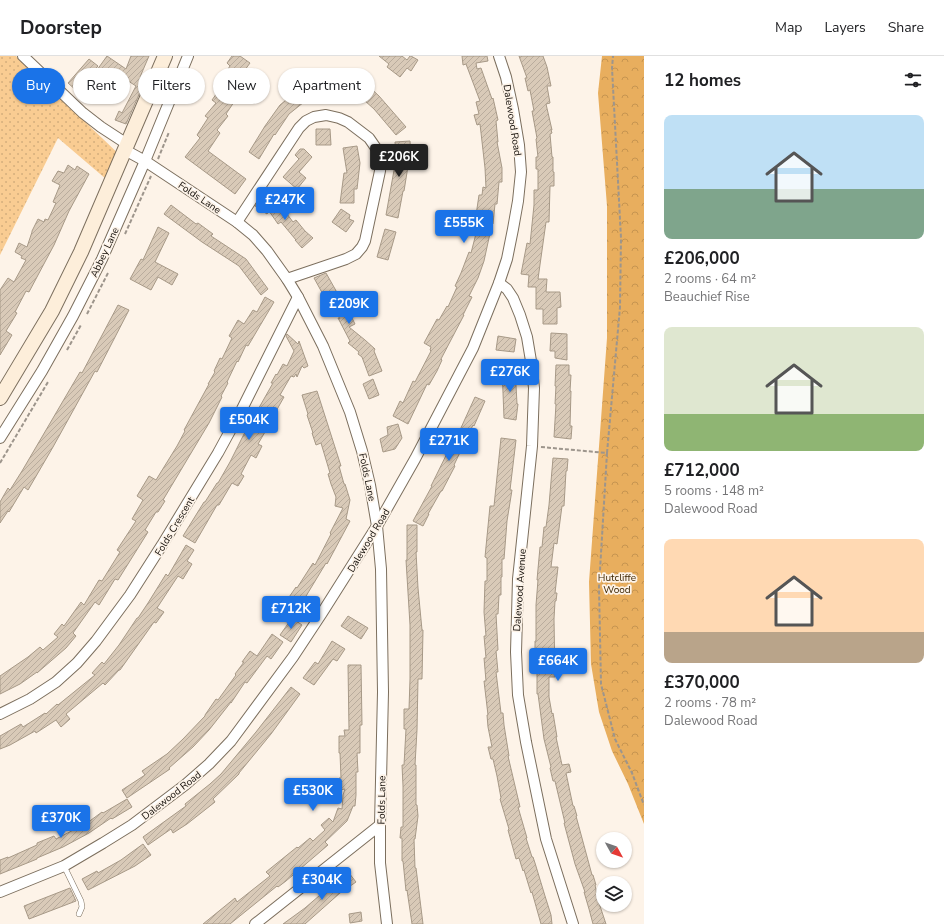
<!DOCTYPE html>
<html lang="en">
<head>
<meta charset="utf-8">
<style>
	:root { --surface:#fff; --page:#f6f6f6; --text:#202124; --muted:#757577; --line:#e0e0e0; --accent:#1a73e8 }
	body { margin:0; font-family:"Nunito Sans",sans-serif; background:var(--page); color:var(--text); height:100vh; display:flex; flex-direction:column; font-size:15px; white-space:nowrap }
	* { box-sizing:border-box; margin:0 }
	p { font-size:13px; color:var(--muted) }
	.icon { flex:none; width:22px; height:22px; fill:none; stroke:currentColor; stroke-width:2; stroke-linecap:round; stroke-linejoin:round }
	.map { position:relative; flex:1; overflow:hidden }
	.panel { display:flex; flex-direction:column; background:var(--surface); width:300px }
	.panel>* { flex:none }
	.banner { position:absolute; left:12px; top:12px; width:380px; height:36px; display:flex; gap:8px }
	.needle { width:26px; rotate:130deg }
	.controls { position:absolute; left:596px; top:776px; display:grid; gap:8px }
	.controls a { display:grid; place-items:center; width:36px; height:36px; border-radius:50%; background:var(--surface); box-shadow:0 1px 3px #0004; font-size:20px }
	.price { position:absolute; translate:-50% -34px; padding:0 9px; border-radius:4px; background:var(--accent); color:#fff; font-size:13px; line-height:26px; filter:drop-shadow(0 1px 2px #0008) }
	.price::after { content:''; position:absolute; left:50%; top:24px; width:12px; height:9px; margin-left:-6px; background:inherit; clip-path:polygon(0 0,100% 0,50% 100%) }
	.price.active { background:#222; color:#fff }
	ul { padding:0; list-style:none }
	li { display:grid; align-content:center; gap:8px; height:212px; padding:0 20px }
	li span { display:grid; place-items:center; height:124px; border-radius:8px; color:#555 }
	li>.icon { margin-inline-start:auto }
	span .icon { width:72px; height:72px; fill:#fffc; stroke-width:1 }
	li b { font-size:17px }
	h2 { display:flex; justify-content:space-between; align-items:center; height:48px; padding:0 20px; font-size:17px }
	.tag { padding:0 14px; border-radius:18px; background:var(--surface); box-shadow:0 1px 3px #0004; font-size:14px; line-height:36px }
	.tag.active { background:var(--accent); color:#fff }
	header { display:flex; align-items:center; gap:24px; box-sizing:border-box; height:56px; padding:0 20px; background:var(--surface); border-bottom:1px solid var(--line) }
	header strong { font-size:19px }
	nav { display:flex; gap:22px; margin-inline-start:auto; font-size:14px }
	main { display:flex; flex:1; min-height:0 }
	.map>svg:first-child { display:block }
	.grass { fill:url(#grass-dots) }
	.forest { fill:url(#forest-crowns) }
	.building { fill:url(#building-hatch); stroke:#a79987 }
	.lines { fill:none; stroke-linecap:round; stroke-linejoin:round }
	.lane-casing { stroke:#7c6f5e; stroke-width:6 }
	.street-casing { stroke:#7c6f5e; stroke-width:12 }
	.secondary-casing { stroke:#7c6f5e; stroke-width:16 }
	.path { stroke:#9d958c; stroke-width:2; stroke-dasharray:4 2; stroke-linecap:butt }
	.lane { stroke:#fff; stroke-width:5 }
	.street { stroke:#fff; stroke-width:10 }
	.secondary { stroke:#fdeeda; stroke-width:14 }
	.labels { text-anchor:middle; stroke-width:3.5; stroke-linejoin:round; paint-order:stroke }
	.street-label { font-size:10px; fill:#100b06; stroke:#fdf3e8 }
	.park-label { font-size:10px; fill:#3d2602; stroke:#fdf3e8 }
</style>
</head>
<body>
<header>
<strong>Doorstep</strong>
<nav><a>Map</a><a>Layers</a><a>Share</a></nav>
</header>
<main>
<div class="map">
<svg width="644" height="868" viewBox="0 0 644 868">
	<defs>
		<pattern id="grass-dots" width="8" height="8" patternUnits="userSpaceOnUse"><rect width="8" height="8" fill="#f9cc92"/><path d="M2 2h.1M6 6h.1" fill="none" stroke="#d4ae7c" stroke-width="1.8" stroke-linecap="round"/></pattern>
		<pattern id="forest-crowns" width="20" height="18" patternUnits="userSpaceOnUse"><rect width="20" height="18" fill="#e8ae5e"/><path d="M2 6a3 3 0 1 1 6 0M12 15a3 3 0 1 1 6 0" fill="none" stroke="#c69450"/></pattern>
		<pattern id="building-hatch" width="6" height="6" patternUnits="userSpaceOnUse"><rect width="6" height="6" fill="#d9cab8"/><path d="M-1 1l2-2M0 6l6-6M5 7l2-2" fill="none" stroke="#b9ac9d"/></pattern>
	</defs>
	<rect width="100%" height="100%" fill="#fdf3e8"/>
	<polygon class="grass" points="0,0 16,0 124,103 113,129 58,82 0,199"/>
	<polygon class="forest" points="602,0 644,0 644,768 628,728 612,695 599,656 591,608 589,526 607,282 607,150 598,37"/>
	<g class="building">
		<polygon points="107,0 126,13 131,0 149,0 140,21 145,25 126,68 115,64 119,55 122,57 136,30 111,14 106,20 97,14"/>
		<polygon points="232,0 240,0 250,7 239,22 242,24 232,41 236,43 226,58 228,60 217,74 220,77 208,95 246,123 235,138 185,101 200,82 197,79 208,62 205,60 216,47 212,44 224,27 220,25 230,10 227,7"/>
		<polygon points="379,0 402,0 407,4 410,0 411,0 418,4 411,15 407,12 400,21 387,11 389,8"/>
		<polygon points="462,0 487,0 488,5 476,7 477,13 481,12 492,43 493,42 498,64 496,65 498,86 497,86 502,112 502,126 499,126 497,148 495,148 493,168 492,168 484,205 478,222 469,240 472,241 463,259 464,259 441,303 442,304 437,315 429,329 427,328 408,368 393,360 400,345 403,347 413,325 415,326 431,295 430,294 431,291 424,287 437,263 439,264 447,250 448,251 457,231 455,230 461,217 469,196 471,197 479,166 475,166 479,139 482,139 483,131 486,132 485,112 480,68 477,69 474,59 479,58 476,46 480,45 466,8 463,9"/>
		<polygon points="519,0 543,0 547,11 551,30 547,30 550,47 546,48 552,74 551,74 552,77 550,78 552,101 553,101 553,116 554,116 554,130 550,130 549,166 546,166 538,223 547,223 546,236 560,236 561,251 557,252 557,268 543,268 543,253 536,253 536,231 528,231 529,219 521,218 527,187 530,188 534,149 534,134 538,134 538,113 536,113 536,101 538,101 536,83 537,82 532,55 534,55 530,34 528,35 525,22 527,22"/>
		<polygon points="89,3 98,10 77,35 68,27"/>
		<polygon points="321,25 345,30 342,42 319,37"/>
		<polygon points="364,26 379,40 406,71 396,79 374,53 355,36"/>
		<polygon points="309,29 314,41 304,46 289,58 275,79 274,78 259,103 249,96 265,70 280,49 298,34"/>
		<polygon points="316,73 330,73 331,89 316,89"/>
		<polygon points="410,85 411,104 409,104 404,135 403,135 398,162 386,159 396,103 395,86"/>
		<polygon points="357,90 360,107 357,133 354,133 354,147 340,147 344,117 347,117 343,92"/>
		<polygon points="300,93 304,93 312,101 299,116 306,122 297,133 283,121 299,103 295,99"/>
		<polygon points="68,109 75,114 77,110 89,118 69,155 54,189 29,236 26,235 15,256 17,257 6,275 12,279 0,299 0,234 8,222 14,226 26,204 21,202 22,200 15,196 19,187 27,191 32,176 32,175 38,163 44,166 45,163 48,164 56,147 53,146 60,129 52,125 58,115 64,117"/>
		<polygon points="262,140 279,151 281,150 293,166 296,164 305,175 313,182 302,192 295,184 296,184 281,166 278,168 269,155 267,158 255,150"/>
		<polygon points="171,149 196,168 198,167 213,178 211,180 246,203 268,233 261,239 239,210 202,186 164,158"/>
		<polygon points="341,153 350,159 349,163 354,165 346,176 332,166"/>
		<polygon points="158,171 169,177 155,206 178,218 172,229 158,221 151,234 130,223 141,203 143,204"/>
		<polygon points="385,173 396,176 388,204 377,201"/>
		<polygon points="326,217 339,240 340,239 348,254 355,268 349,271 365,284 375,293 374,295 382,315 369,320 362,301 358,298 359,296 348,287 350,285 338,262 340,263 327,241 325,242 314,222"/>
		<polygon points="265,241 274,246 248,290 246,289 238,306 237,305 227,326 228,327 221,340 222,341 209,367 163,444 165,445 158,456 156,456 145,474 148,476 118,524 115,523 99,549 95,546 73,577 76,580 66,592 37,617 37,616 20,628 0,638 0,620 28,601 40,591 43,594 58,581 54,578 62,568 64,570 81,546 84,549 99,524 102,525 120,496 117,494 136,465 132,463 143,444 137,440 149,420 156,424 177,390 185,375 184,374 209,328 208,328 215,316 214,315 220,302 222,303 232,282 229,280 238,264 244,268 253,254 257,256"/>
		<polygon points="118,249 129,254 97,316 95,315 53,391 28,434 24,431 9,456 8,455 0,467 0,446 8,432 10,434 22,415 80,316 82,317"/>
		<polygon points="551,277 567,278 567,304 555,302 555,295 550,295"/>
		<polygon points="287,278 298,288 299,285 308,310 304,312 302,310 297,321 296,318 294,321 291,320 280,339 284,341 275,357 276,357 258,388 262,390 256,402 251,399 241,418 244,420 238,430 232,427 219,449 217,449 195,487 183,480 204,446 205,446 217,427 218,427 230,406 243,380 273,327 271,327 276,318 277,319 283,308 287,310 294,295 286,280"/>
		<polygon points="498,280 516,283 514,296 496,294"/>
		<polygon points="556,309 569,309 569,319 571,319 570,335 571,335 570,370 572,370 571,383 554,381 556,348 555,348 556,330 555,330"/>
		<polygon points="515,311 517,348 518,348 516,364 504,362 502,312"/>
		<polygon points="373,323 379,339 369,343 363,328"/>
		<polygon points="317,335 341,410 339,410 344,428 345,428 350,444 346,463 350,465 327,508 326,507 297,555 285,547 296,531 297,532 313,507 315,509 331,478 330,477 343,452 335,450 336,441 331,428 328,418 330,417 321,387 316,389 312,377 313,377 307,359 308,358 302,339"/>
		<polygon points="475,341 485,345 474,370 473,369 454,409 455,410 442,435 441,435 428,458 429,458 423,470 413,465 432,430 431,430 459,373 460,374"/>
		<polygon points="398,368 402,382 395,393 383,396 380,383 388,379 387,371"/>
		<polygon points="501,382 516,384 510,434 512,434 507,465 504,503 502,503 502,521 501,521 501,539 499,539 498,558 496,558 498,594 496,595 498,616 496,616 501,657 503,657 504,669 509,700 508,700 520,751 518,751 527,782 526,782 532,801 533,801 535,807 545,840 551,859 552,868 541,868 532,836 531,837 524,814 523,815 519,802 516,803 508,774 509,773 500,743 501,742 497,720 493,703 491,703 488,691 492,691 488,671 487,659 488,659 484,625 486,625 484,602 486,602 484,580 486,580 484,556 485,525 487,525 487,502 485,501 490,450 494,450"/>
		<polygon points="553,402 568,403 567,415 566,415 564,450 562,450 557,488 554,487 551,511 558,511 555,537 557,537 556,545 555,545 554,563 555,621 549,621 549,641 552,658 553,657 557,681 556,681 562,709 569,708 571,716 566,717 573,750 574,750 577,760 576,760 592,819 593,819 596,829 595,829 598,844 606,868 593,868 589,853 584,836 585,836 575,808 564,767 565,767 555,725 553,725 550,712 551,711 544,683 538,638 537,638 537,601 535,601 535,585 536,585 536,549 538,524 537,524 540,491 542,491 544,471 546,471 549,449"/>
		<polygon points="407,469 417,469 417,496 416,496 418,532 422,574 423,574 422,623 418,623 417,674 415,709 416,709 416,749 417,749 418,760 415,783 414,783 415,812 416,812 423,868 412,868 407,834 406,835 403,805 402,805 402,782 400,782 401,771 403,771 403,730 402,709 404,709 406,673 404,673 404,653 409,653 410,623 410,569 406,504 407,504"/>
		<polygon points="186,489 194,494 187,505 192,508 183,523 178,520 157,552 164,556 156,567 154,566 120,614 119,614 105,629 103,627 66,658 70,663 61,671 56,664 36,677 35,675 10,689 0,693 0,680 21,668 23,671 45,657 46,658 57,648 58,649 95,619 92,617 102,606 104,608 119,589 137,562 138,562 148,547 166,518 168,520"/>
		<polygon points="348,560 368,572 361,583 341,570"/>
		<polygon points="292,562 302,569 291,586 280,579"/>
		<polygon points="272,578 283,586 271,603 267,600 247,627 245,626 231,647 231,646 209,674 193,691 169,712 170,713 127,742 122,734 145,719 142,715 167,698 183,683 205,660 205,659 216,643 218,644 236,619 235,618 244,606 242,606 250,595 257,600"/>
		<polygon points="332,585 345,593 337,605 333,603 314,629 303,622 315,606 318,608"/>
		<polygon points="348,609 361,609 362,669 360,669 360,697 357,697 358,716 356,716 356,739 355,750 353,750 347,765 325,786 328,789 286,825 278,831 277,830 230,868 203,868 235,842 237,846 270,820 266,816 297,791 298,792 310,782 313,785 325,774 321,769 329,762 333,766 338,752 342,753 343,739 345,733 339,734 339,722 341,722 340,697 339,697 339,680 345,680 344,674 349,674"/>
		<polygon points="291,631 300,638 271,678 239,717 239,718 213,743 215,746 187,768 173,777 171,773 148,789 143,781 186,750 185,748 210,728 221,718 256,676"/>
		<polygon points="127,743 132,751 112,763 111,762 89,777 63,791 37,802 37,803 0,818 0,804 8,801 8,802 37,789 37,787 54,780 56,783 87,767 102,756 103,757"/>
		<polygon points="143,788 151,799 135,810 88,834 82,823 97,815 98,817 121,804"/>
		<polygon points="349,817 356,826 340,837 305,868 283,868 305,852 327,833 328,834"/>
		<polygon points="70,832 76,845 29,863 24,850"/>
		<polygon points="361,856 362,865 350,867 349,858"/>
	</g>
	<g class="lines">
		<defs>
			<polyline id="lane" points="64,810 81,845 82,851 79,858"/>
			<g id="street">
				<polyline points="23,0 83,57 101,71 127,88"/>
				<polyline points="125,94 145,105 237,166 253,179 267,195 287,223 298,241 323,290 350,356 362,395 370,429 377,470 381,513 383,636 380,769 380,807 387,868"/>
				<polyline points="237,166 299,72 306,65 314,61 326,59 339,62 348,66 369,82 378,95 381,103 380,115 365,185 362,191 356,198 346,203 287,223"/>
				<polyline points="499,227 507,233 513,242 520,259 527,281 531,305 534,332 532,390 518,523 516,596 518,639 526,686 546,783 573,868"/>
				<polyline points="0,382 42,315 73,260 102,203 145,105 188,0"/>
				<polyline points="0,658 30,643 56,626 77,607 96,585 130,539 162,489 218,397 242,353 298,241"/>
				<polyline points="0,836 64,810 103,787 132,769 185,729 209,708 231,685 293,601 322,557 377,470 415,403 473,292 499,227 507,203 513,173 518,145 521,116 519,89 513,53 506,21 499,0"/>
				<polyline points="255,868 380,769"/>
			</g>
			<polyline id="secondary" points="0,342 52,255 81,196 165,0"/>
		</defs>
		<use href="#lane" class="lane-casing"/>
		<use href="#street" class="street-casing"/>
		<use href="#secondary" class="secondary-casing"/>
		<g class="path">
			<polyline points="158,103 169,76"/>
			<polyline points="125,178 151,120"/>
			<polyline points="87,258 108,217"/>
			<polyline points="67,294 81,269"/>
			<polyline points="541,391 607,397 599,531 601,628 615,683 632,717 644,749"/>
			<polyline points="607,397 620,251 621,182 612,12 613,0"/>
			<polyline points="0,407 48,326"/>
		</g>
		<use href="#lane" class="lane"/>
		<use href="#street" class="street"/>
		<use href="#secondary" class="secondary"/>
	</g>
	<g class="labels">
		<g class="street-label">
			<text transform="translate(513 64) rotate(81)" y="4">Dalewood Road</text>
			<text transform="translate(200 141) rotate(34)" y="4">Folds Lane</text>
			<text transform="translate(104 196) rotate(-65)" y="4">Abbey Lane</text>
			<text transform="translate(368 421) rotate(78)" y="4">Folds Lane</text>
			<text transform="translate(174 470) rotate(-59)" y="4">Folds Crescent</text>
			<text transform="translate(368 484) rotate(-59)" y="4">Dalewood Road</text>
			<text transform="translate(519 534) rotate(-86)" y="4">Dalewood Avenue</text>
			<text transform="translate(171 739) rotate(-38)" y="4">Dalewood Road</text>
			<text transform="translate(381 744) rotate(-89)" y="4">Folds Lane</text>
		</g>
		<g class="park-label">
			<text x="617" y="525">Hutcliffe<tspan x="617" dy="12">Wood</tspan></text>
		</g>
	</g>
</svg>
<div class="controls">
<a><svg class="needle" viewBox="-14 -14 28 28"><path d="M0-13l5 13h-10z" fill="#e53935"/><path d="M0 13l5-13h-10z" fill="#757577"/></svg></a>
<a><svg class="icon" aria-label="layers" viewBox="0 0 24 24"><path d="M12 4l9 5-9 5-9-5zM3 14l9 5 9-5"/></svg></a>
</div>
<b class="price active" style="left:399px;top:122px">£206K</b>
<b class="price" style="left:285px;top:165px">£247K</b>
<b class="price" style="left:464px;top:188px">£555K</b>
<b class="price" style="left:349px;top:269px">£209K</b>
<b class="price" style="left:510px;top:337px">£276K</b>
<b class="price" style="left:249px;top:385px">£504K</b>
<b class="price" style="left:449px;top:406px">£271K</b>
<b class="price" style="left:291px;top:574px">£712K</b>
<b class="price" style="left:558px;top:626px">£664K</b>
<b class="price" style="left:313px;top:756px">£530K</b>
<b class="price" style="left:61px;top:783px">£370K</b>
<b class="price" style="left:322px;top:845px">£304K</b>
<div class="banner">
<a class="tag active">Buy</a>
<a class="tag">Rent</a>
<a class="tag">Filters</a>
<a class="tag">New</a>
<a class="tag">Apartment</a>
</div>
</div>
<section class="panel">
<h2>12 homes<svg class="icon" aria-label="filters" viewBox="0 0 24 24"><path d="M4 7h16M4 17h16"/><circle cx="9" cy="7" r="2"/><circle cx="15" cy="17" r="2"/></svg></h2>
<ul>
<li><span style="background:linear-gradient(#bfe0f5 60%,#7fa58c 0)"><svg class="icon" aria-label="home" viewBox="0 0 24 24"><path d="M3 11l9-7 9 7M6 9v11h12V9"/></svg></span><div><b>£206,000</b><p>2 rooms · 64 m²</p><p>Beauchief Rise</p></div></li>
<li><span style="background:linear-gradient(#dfe7d0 70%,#8fb573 0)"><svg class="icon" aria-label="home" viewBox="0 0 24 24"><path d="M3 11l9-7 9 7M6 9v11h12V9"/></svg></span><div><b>£712,000</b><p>5 rooms · 148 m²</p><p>Dalewood Road</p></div></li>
<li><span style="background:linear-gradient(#ffd9b3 75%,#b9a48a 0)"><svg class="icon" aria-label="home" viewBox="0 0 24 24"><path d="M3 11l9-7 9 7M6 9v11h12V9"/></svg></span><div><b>£370,000</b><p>2 rooms · 78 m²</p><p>Dalewood Road</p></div></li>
</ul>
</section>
</main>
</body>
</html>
